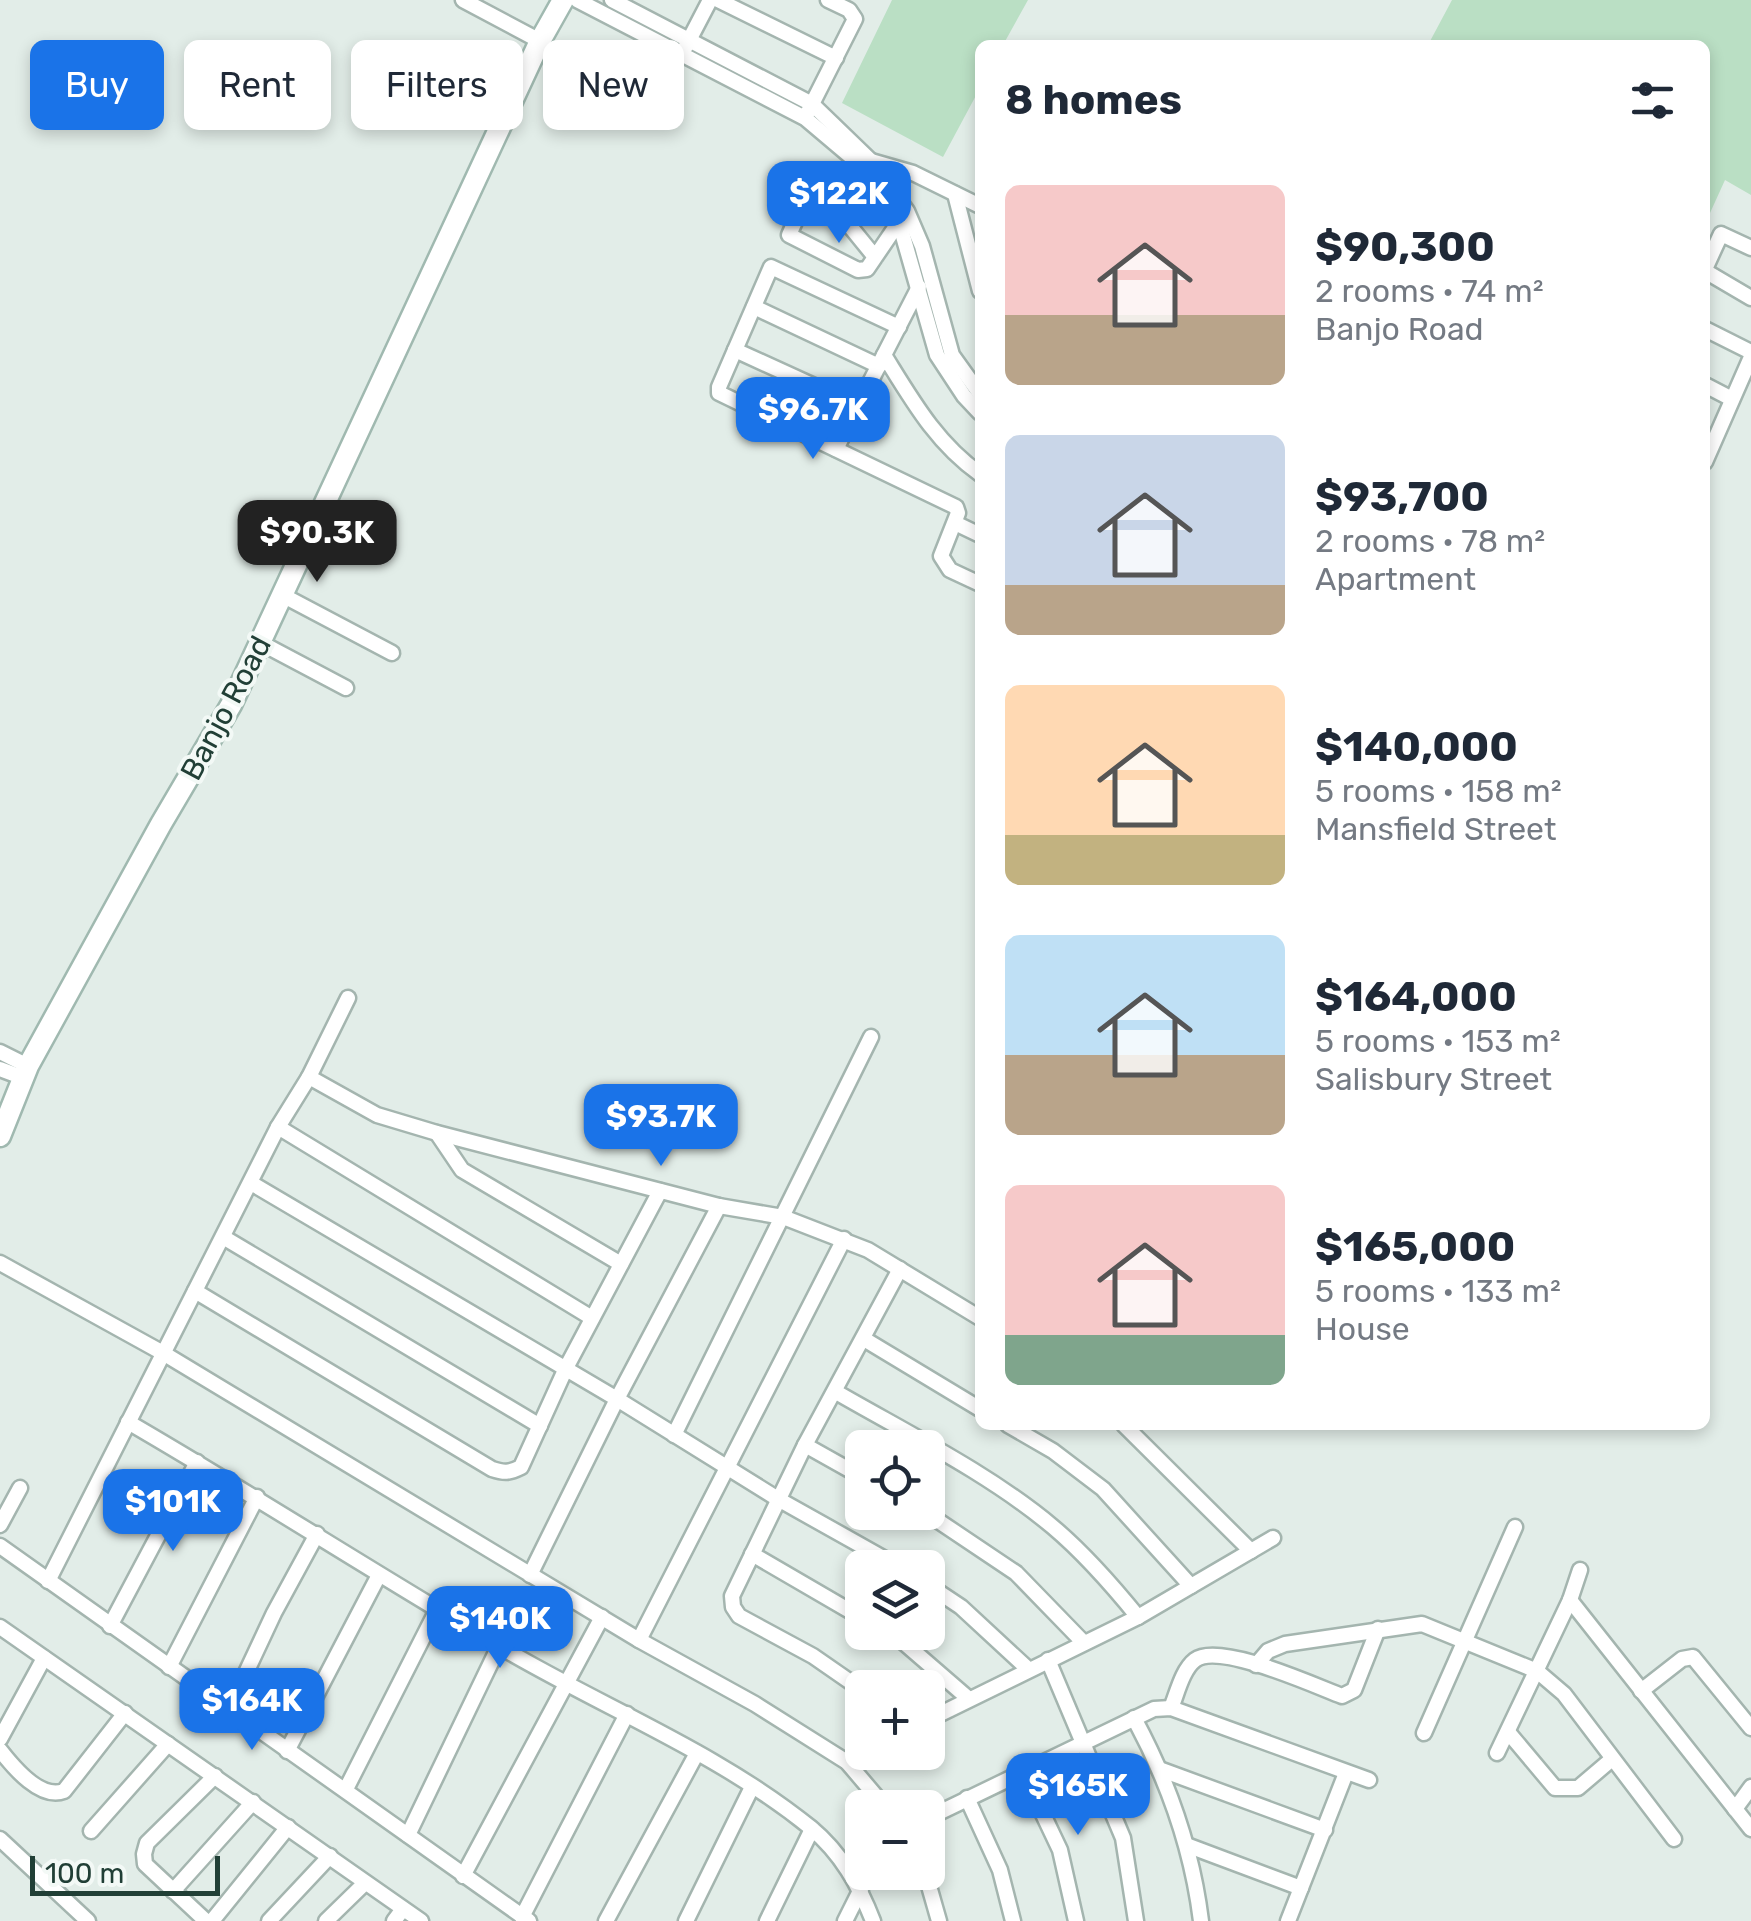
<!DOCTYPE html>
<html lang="en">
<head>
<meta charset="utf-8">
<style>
	:root { --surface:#fff; --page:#f2f2f3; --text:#1f2937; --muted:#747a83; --accent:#1a73e8 }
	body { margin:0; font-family:Rubik,sans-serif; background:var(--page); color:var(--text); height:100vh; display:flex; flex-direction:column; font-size:38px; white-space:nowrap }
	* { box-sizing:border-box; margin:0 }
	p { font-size:32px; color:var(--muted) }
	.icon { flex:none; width:55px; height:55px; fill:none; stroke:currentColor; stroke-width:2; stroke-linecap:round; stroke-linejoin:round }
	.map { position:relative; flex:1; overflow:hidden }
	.panel { position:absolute; left:975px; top:40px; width:735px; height:1390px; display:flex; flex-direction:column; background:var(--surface); border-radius:15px; box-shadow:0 5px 15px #0003 }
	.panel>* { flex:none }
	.guide { position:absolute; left:30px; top:40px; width:795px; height:90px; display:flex; gap:20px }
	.fabs { position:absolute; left:845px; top:1430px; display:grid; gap:20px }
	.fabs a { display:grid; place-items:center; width:100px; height:100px; border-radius:15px; background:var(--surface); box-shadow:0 5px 15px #0003; font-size:50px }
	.scale { position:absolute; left:30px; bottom:25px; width:190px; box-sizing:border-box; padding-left:10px; border:5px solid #213f36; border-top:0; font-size:28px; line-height:35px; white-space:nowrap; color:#213f36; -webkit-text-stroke:8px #f3f9f6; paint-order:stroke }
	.price { position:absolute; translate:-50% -85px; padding:0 22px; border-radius:20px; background:var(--accent); color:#fff; font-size:32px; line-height:65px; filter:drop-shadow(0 2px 5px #0008) }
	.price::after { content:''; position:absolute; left:50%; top:60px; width:30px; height:22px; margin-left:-15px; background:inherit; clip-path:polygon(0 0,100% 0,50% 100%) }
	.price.active { background:#222; color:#fff }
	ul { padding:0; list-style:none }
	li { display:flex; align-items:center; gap:30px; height:250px; padding:0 30px }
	li span { display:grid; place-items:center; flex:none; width:280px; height:200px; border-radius:15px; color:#555 }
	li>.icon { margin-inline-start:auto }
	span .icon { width:120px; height:120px; fill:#fffc; stroke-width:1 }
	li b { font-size:42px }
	h2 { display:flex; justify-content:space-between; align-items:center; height:120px; padding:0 30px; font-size:42px }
	.pill { padding:0 35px; border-radius:15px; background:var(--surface); box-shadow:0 5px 15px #0003; font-size:35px; line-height:90px }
	.pill.active { background:var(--accent); color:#fff }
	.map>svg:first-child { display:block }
	.green { fill:#badfc4 }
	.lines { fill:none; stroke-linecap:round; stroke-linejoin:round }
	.street-casing { stroke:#a4b5af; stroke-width:19 }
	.secondary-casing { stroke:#a0b9b0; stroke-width:25 }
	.street { stroke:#fff; stroke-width:14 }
	.secondary { stroke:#fff; stroke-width:20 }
	.labels { text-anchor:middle; stroke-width:8; stroke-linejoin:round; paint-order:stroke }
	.street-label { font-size:30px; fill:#213f36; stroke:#f3f9f6 }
</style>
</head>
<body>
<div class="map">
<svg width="1751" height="1921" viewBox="0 0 1751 1921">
	<rect width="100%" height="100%" fill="#e2ede8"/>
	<g class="green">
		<polygon points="892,0 1028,0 1003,45 980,45 980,88 943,157 842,103"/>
		<polygon points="1452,0 1751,0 1751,195 1725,180 1705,224 1705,45 1428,45"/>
	</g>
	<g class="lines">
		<defs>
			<g id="street">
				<polyline points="463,0 540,41"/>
				<polyline points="577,0 805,118 863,167 899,222 937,355 964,396 980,413"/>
				<polyline points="612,0 812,104 871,161 907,211 922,246 952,355 980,394"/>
				<polyline points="718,0 836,58"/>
				<polyline points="685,48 710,0"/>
				<polyline points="808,112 855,19 849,10 828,0"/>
				<polyline points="871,161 913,173 980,206"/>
				<polyline points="955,194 980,291"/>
				<polyline points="875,257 818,187 810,188 789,235 858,270 867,269 901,219"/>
				<polyline points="1705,269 1721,234 1751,248"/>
				<polyline points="1705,271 1751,298"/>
				<polyline points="754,307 879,366"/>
				<polyline points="899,327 771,267 719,387 719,393 956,507 958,513 941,556 950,570 980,584"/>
				<polyline points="1705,329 1751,352"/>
				<polyline points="735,350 858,406"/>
				<polyline points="884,355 919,287"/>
				<polyline points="1705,385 1732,399"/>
				<path d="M836,449l48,-94c28,45 52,88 96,119"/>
				<polyline points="1705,462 1751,357"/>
				<polyline points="955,523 980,535"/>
				<polyline points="284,596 392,653"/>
				<polyline points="261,643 346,688"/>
				<polyline points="0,1052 28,1066"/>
				<polyline points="0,1069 24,1078"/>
				<polyline points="309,1077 377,1115 437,1133 719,1206 783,1217 868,1250 980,1318"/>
				<polyline points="278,1127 592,1318"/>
				<polyline points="437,1133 462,1170 621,1264"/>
				<polyline points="251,1183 617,1399 778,1499 901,1568"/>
				<polyline points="223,1237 540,1426"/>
				<polyline points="0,1263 163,1353 639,1640 755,1704 847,1762 886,1808"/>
				<path d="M195,1291l297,178c12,4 17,4 29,-2l45,-99 94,-177"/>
				<polyline points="864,1339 980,1409"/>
				<path d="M836,1392c71,41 154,82 217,135 32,27 59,58 85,90"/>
				<path d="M128,1422c124,72 245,150 369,223 104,62 219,106 314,183 30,25 48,57 62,93"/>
				<polyline points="1008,1425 1053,1451 1103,1489 1191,1586"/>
				<polyline points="1124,1425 1251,1551"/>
				<polyline points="674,1435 871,1037"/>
				<polyline points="805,1445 862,1477"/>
				<polyline points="925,1512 1016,1573 1084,1643"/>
				<polyline points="0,1525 20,1488"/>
				<polyline points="0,1546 529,1921"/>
				<polyline points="752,1554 862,1618"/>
				<polyline points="530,1575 617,1399 719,1206"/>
				<polyline points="48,1581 278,1127 309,1077 348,998"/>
				<polyline points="928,1585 961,1607 1028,1669"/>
				<polyline points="1570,1600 1751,1829"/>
				<polyline points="110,1626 197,1462"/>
				<polyline points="0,1627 421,1921"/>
				<polyline points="888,1632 902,1641 969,1699"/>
				<polyline points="639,1640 844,1239"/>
				<polyline points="1048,1660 1123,1838 1136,1921"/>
				<polyline points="1256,1665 1268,1651 1285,1644 1422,1624 1537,1671 1564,1694 1674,1839"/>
				<polyline points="169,1667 257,1497"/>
				<polyline points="862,1690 813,1656 739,1616 733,1607 732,1596 805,1445 900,1269"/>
				<polyline points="1641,1691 1682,1659 1693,1657 1751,1728"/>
				<path d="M1171,1708c6,-14 11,-38 24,-48 24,-18 118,25 147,36l12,-6 24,-61"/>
				<polyline points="229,1709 274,1613 317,1534"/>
				<path d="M1134,1718c35,65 58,130 67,203"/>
				<polyline points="928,1720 1138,1617 1273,1538"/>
				<polyline points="1508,1732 1555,1788 1578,1788 1612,1759"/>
				<polyline points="1424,1733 1515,1527"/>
				<polyline points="0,1739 44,1658"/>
				<path d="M0,1750c14,18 41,50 64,41l61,-78"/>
				<polyline points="287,1751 379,1575"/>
				<polyline points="1497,1753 1570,1600 1580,1570"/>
				<polyline points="847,1762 865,1752"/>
				<polyline points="1162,1770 1325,1830"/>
				<polyline points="1023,1772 1060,1850 1076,1921"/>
				<polyline points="346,1789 438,1608"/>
				<polyline points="967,1798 1000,1870 1013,1921"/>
				<polyline points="1735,1809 1751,1787"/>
				<polyline points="928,1818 1154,1709 1171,1708 1369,1780"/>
				<polyline points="91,1831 168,1744"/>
				<polyline points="408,1835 499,1646"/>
				<polyline points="0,1839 88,1921"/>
				<polyline points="1189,1846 1301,1888"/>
				<polyline points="925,1872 939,1921"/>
				<polyline points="463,1876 602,1617"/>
				<polyline points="173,1891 253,1802"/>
				<polyline points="522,1917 627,1714"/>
				<polyline points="206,1921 145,1864 144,1854 147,1843 215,1776"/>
				<polyline points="212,1921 288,1827"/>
				<polyline points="269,1921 330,1856"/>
				<polyline points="326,1921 365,1883"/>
				<polyline points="394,1921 403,1909"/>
				<polyline points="606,1921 697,1753"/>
				<polyline points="686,1921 752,1787"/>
				<polyline points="767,1921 812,1829"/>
				<polyline points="845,1921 861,1889"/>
				<polyline points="1288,1921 1346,1773"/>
			</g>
			<polyline id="secondary" points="0,1136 28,1066 161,824 231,705 540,41 563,0"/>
		</defs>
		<use href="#street" class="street-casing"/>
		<use href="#secondary" class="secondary-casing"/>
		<use href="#street" class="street"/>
		<use href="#secondary" class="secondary"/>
	</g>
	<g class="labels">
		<g class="street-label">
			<text transform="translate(226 708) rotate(-62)" y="10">Banjo Road</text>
		</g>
	</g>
</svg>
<div class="fabs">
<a><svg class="icon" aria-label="locate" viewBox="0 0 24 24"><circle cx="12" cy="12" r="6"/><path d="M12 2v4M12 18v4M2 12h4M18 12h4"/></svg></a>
<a><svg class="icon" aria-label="layers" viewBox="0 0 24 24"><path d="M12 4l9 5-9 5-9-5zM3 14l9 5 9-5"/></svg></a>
<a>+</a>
<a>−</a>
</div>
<div class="scale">100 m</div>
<b class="price" style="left:839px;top:246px">$122K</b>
<b class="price" style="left:813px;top:462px">$96.7K</b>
<b class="price active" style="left:317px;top:585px">$90.3K</b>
<b class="price" style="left:661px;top:1169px">$93.7K</b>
<b class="price" style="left:173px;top:1554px">$101K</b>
<b class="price" style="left:500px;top:1671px">$140K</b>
<b class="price" style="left:252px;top:1753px">$164K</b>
<b class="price" style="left:1078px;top:1838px">$165K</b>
<div class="guide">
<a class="pill active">Buy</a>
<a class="pill">Rent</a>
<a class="pill">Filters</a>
<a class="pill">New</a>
</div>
<section class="panel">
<h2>8 homes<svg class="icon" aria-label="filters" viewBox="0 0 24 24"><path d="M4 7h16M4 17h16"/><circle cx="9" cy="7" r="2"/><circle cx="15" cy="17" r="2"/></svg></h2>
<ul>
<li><span style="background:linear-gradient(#f6c9c9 65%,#b9a48a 0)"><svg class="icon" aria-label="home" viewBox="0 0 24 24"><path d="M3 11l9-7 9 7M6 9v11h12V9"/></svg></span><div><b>$90,300</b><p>2 rooms · 74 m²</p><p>Banjo Road</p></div></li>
<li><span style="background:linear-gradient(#c9d6e8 75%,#b9a48a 0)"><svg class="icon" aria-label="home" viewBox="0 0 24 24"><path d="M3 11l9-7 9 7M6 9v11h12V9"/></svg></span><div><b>$93,700</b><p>2 rooms · 78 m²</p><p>Apartment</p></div></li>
<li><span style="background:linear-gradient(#ffd9b3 75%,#c2b280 0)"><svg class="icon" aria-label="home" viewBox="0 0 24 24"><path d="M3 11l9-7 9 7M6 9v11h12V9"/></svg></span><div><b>$140,000</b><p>5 rooms · 158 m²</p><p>Mansfield Street</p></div></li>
<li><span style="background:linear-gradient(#bfe0f5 60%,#b9a48a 0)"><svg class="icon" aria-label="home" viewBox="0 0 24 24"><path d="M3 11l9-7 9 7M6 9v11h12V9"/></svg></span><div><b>$164,000</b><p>5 rooms · 153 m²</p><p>Salisbury Street</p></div></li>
<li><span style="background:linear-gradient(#f6c9c9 75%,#7fa58c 0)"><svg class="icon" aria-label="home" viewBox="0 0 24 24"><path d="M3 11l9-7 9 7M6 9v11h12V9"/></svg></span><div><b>$165,000</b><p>5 rooms · 133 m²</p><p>House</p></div></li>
</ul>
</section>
</div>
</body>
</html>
